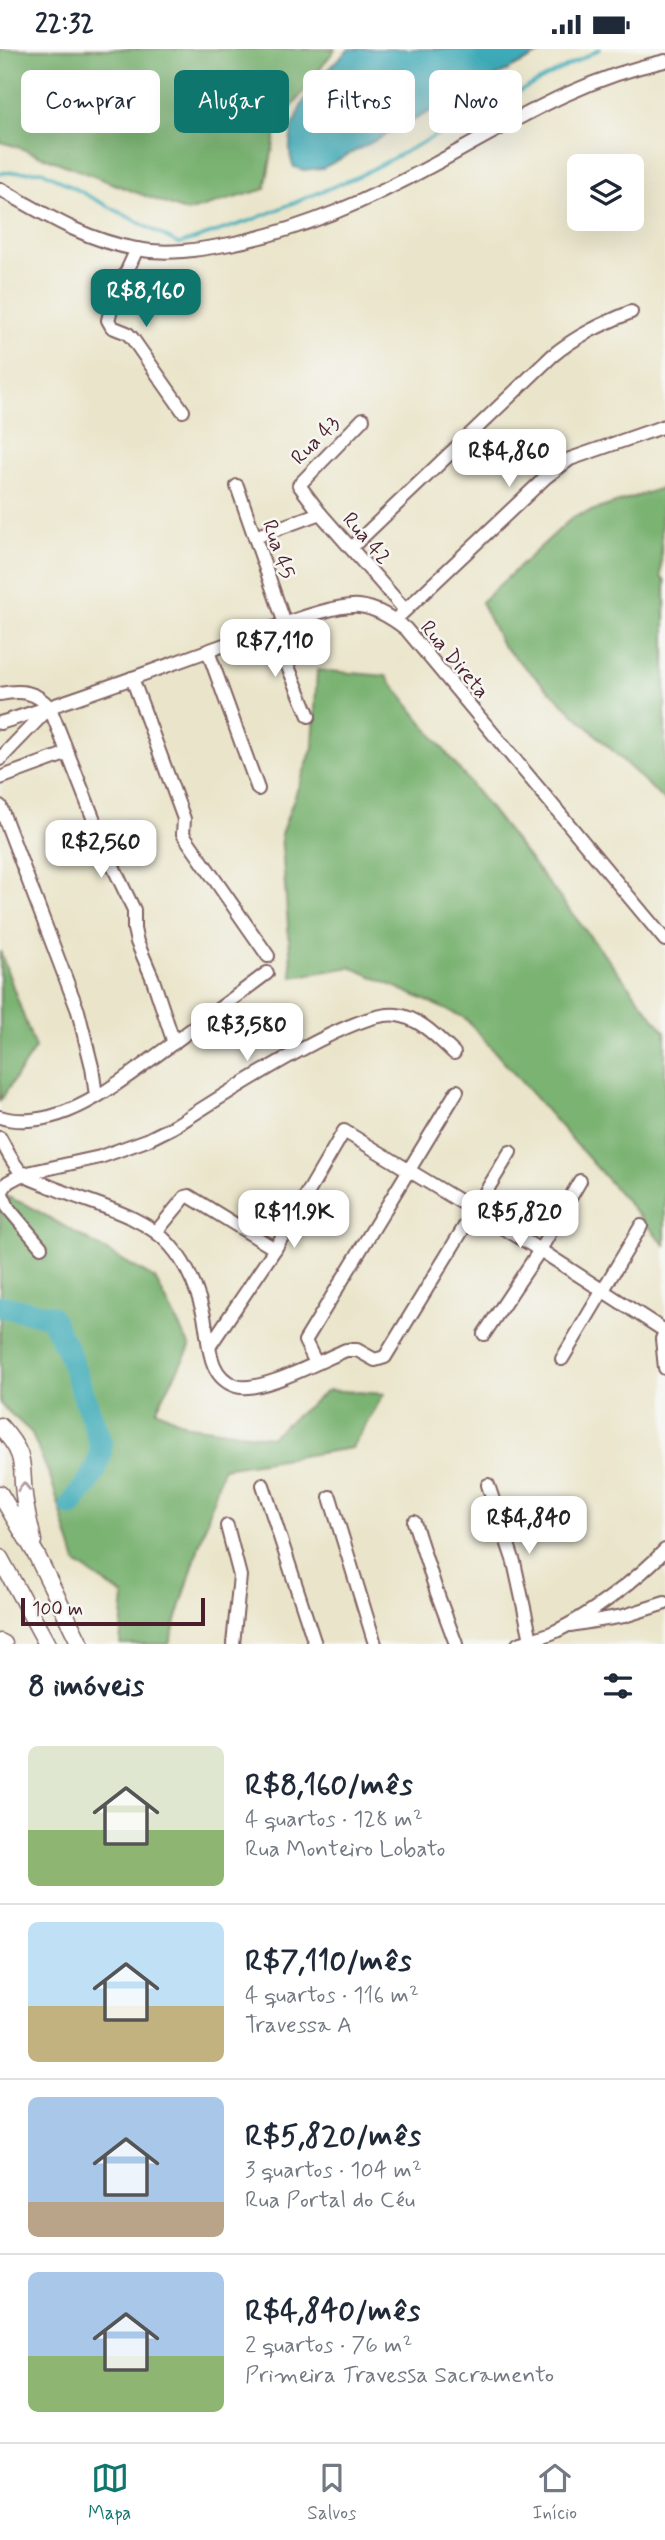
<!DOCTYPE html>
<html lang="pt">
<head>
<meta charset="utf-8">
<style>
	:root { --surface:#fff; --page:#f6f6f7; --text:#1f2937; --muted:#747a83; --line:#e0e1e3; --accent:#0f766e }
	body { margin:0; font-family:Mynerve,sans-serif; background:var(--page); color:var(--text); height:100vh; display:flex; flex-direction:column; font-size:26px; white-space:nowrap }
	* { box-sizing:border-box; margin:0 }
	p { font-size:23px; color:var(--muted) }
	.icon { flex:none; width:38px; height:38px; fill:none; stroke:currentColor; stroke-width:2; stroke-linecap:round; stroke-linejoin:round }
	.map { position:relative; height:1595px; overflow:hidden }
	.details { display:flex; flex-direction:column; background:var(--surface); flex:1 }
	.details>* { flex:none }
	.banner { position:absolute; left:21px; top:21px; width:623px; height:63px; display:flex; gap:14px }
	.controls { position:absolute; left:567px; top:105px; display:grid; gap:14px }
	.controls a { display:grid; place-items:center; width:77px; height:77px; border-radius:10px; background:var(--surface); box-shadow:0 7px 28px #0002; font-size:35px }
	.scale { position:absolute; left:21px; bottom:18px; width:184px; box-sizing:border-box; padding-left:7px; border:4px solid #4a1f2b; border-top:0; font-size:19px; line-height:24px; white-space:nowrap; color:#4a1f2b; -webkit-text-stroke:5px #f6f6f2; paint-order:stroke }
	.price { position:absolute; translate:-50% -60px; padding:0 16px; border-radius:14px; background:#fff; color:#222; font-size:23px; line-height:46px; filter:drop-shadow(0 2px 4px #0008) }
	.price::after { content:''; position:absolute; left:50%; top:42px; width:21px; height:16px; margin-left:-10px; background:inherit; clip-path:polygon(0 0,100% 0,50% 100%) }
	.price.on { background:var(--accent); color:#fff }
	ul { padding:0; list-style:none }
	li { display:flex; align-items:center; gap:21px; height:175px; padding:0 28px }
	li+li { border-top:2px solid var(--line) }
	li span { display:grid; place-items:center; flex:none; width:196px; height:140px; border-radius:10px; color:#555 }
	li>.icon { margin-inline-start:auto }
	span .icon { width:84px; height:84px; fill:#fffc; stroke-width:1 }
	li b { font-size:30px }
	h2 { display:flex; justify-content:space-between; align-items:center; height:84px; padding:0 28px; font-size:30px }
	.chip { padding:0 24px; border-radius:10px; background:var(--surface); box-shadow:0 7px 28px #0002; font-size:24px; line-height:63px }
	.chip.on { background:var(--accent); color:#fff }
	.status { display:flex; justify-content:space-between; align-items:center; height:49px; padding:0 35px; background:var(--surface); direction:ltr }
	.status svg { height:19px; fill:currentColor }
	.tabs { display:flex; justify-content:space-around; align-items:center; height:98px; border-top:2px solid var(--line); background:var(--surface); font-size:19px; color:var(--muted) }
	.tabs a { display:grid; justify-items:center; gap:4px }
	.tabs .on { color:var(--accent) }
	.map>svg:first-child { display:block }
	.forest { fill:#7ab372; stroke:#62694e; stroke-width:2 }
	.water { fill:#3cabb8; stroke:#436572; stroke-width:2 }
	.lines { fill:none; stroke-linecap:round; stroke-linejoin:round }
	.stream { stroke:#3cabb8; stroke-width:3.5 }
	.river { stroke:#3cabb8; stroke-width:23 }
	.minor-casing { stroke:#826463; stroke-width:16 }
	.major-casing { stroke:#826463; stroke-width:19 }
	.minor { stroke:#fff; stroke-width:12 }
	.major { stroke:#fff; stroke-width:16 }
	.oneway { stroke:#ae9aa0 }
	.labels { text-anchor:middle; stroke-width:5; stroke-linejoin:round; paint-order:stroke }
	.street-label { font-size:21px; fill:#4a1f2b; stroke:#f6f6f2 }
</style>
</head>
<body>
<div class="status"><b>22:32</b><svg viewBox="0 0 49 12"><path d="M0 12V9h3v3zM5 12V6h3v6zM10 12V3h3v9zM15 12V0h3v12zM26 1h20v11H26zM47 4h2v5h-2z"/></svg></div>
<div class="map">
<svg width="665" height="1595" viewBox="0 0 665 1595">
	<rect width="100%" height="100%" fill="#f6f6f2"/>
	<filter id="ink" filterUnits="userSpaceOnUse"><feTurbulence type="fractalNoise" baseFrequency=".0143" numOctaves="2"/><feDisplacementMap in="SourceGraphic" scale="14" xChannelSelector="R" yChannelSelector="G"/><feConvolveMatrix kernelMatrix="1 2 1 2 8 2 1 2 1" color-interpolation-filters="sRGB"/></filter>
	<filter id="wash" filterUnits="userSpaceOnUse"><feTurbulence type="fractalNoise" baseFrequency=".00686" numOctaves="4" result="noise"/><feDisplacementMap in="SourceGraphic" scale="28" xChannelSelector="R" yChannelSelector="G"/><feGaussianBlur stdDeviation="1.57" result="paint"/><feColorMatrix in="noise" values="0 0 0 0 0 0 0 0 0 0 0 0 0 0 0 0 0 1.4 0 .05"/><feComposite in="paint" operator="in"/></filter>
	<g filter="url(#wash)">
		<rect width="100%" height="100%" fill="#eae5ca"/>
		<g class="forest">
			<polygon points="0,0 335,0 277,78 265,140 187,163 15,97 0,93"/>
			<polygon points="662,439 661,528 665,532 665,752 502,596 481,553 573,468"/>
			<polygon points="317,621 386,627 665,983 665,1196 465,969 351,918 292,928 281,785 313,698"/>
			<polygon points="0,902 35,999 0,1052"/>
			<polygon points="0,1145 29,1157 155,1230 190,1298 156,1361 189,1377 270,1388 328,1341 384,1345 352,1399 223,1419 169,1595 120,1595 124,1547 76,1514 51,1430 31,1383 0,1355"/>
		</g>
		<path class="water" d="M349,0h199l-225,119 -20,2 -9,-3c-12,-24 5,-62 20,-82 10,-13 24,-24 35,-36z"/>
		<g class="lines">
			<polyline class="stream" points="0,124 42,122 179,195 252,171 359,127 600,0"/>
			<path class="river" d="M0,1257l50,10 18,35 33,93c0,26 -15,41 -30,61"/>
		</g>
	</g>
	<g filter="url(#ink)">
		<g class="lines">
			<defs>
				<g id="minor">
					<path d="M0,140c44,25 85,51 136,60 32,6 62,1 94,-5 72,-14 139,-44 203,-79 78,-42 143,-85 232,-104"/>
					<polyline points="137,200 114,250 108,271 112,278 127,284 132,289 183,362"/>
					<polyline points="363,370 299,436 320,464 405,561"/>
					<polyline points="237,437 285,575"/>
					<polyline points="255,488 320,464"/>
					<path d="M351,499l201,-192c24,-20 50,-32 79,-44"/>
					<polyline points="395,571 546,428 570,410 665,377"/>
					<polyline points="272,580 309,667"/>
					<polyline points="208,602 258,740"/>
					<polyline points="132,629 184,770 183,785 268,907"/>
					<path d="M0,645c21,-4 36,-3 50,14l59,150 25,52v19l3,13 15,35 22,66"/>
					<path d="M0,674c88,-27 174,-61 261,-91 24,-8 74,-28 98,-26 18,2 33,12 47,23l259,311"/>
					<polyline points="0,710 49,659"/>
					<polyline points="0,729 68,704"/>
					<polyline points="0,757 78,962 92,1018 96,1047"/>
					<path d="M0,1068c21,7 48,2 68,-6 30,-12 57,-33 82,-51 40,-29 78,-58 117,-87"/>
					<path d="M0,1089c6,11 13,27 23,36 6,5 17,8 24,11 39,18 95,28 123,60 16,18 27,44 33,67 7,25 2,64 33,74 23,8 86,-26 110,-36h11l18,10 10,-3 125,-205"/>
					<polyline points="157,1182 185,1148 189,1147 275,1200"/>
					<path d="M41,1198l-32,-38 -8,-17 7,-10 15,-8 77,-17 47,-17 26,-13c41,-25 181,-119 224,-112 23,3 41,23 57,38"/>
					<polyline points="665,1283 662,1290 665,1319"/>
					<polyline points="484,1285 540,1201 580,1132"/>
					<polyline points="209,1298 275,1200 344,1082 540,1201 665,1282"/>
					<polyline points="562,1310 641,1177"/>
					<polyline points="316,1314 305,1292 457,1042"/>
					<polyline points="263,1436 315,1595"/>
					<polyline points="488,1436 514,1513 531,1591"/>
					<polyline points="330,1448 375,1595"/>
					<polyline points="414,1473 437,1544 456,1595"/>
					<polyline points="227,1477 240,1527 233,1595"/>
					<polyline points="570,1576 624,1567 665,1554"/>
					<path d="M518,1595c12,-4 25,-7 36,-12 34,-15 86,-55 111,-82"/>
				</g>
				<g id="major">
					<path d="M0,1377c30,34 19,38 25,77 2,13 6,26 8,38"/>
					<polyline points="0,1445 36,1505 80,1595"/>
					<polyline points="0,1509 47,1595"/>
					<polyline points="0,1593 4,1595"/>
				</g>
			</defs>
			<use href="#minor" class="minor-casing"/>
			<use href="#major" class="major-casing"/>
			<use href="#minor" class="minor"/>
			<use href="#major" class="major"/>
		</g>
		<defs><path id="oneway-chevron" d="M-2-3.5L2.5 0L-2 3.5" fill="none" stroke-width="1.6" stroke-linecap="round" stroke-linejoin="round" transform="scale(1.75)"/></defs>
		<use class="oneway" href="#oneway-chevron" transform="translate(24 1438) rotate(-91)"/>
	</g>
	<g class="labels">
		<g class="street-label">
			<text transform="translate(315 391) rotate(-45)" y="7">Rua 43</text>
			<text transform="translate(367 489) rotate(49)" y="7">Rua 42</text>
			<text transform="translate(279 500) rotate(71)" y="7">Rua 45</text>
			<text transform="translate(455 610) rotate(50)" y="7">Rua Direta</text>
		</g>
	</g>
</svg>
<div class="controls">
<a><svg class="icon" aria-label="layers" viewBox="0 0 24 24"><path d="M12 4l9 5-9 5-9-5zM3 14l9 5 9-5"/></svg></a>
</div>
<div class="scale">100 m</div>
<b class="price on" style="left:146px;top:280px">R$8,160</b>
<b class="price" style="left:509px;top:440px">R$4,860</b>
<b class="price" style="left:275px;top:630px">R$7,110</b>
<b class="price" style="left:101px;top:831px">R$2,560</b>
<b class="price" style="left:247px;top:1014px">R$3,580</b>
<b class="price" style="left:294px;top:1201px">R$11.9K</b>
<b class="price" style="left:520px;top:1201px">R$5,820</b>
<b class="price" style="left:529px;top:1507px">R$4,840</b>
<div class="banner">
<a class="chip">Comprar</a>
<a class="chip on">Alugar</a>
<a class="chip">Filtros</a>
<a class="chip">Novo</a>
</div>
</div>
<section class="details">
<h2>8 imóveis<svg class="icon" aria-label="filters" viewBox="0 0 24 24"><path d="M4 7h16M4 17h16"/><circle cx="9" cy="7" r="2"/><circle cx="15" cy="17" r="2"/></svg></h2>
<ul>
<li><span style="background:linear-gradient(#dfe7d0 60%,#8fb573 0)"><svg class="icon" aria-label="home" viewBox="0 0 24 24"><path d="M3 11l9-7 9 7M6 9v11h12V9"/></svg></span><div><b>R$8,160/mês</b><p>4 quartos · 128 m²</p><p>Rua Monteiro Lobato</p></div></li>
<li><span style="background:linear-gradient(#bfe0f5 60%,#c2b280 0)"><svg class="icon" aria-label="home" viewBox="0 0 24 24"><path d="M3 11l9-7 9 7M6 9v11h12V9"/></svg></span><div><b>R$7,110/mês</b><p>4 quartos · 116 m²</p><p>Travessa A</p></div></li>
<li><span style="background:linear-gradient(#a9c7e8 75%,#b9a48a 0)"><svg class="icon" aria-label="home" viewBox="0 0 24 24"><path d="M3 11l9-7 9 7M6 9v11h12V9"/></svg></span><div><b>R$5,820/mês</b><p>3 quartos · 104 m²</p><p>Rua Portal do Céu</p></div></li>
<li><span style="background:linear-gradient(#a9c7e8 60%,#8fb573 0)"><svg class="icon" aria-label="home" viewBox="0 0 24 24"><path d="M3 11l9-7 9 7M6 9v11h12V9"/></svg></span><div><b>R$4,840/mês</b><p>2 quartos · 76 m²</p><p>Primeira Travessa Sacramento</p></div></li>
</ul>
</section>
<nav class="tabs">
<a class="on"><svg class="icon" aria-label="map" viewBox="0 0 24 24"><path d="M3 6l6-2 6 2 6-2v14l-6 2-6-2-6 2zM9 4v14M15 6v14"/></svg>Mapa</a>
<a><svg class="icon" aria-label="saved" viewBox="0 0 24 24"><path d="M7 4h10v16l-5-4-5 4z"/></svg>Salvos</a>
<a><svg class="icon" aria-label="home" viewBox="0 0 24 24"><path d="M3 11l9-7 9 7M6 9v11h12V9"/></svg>Início</a>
</nav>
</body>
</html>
